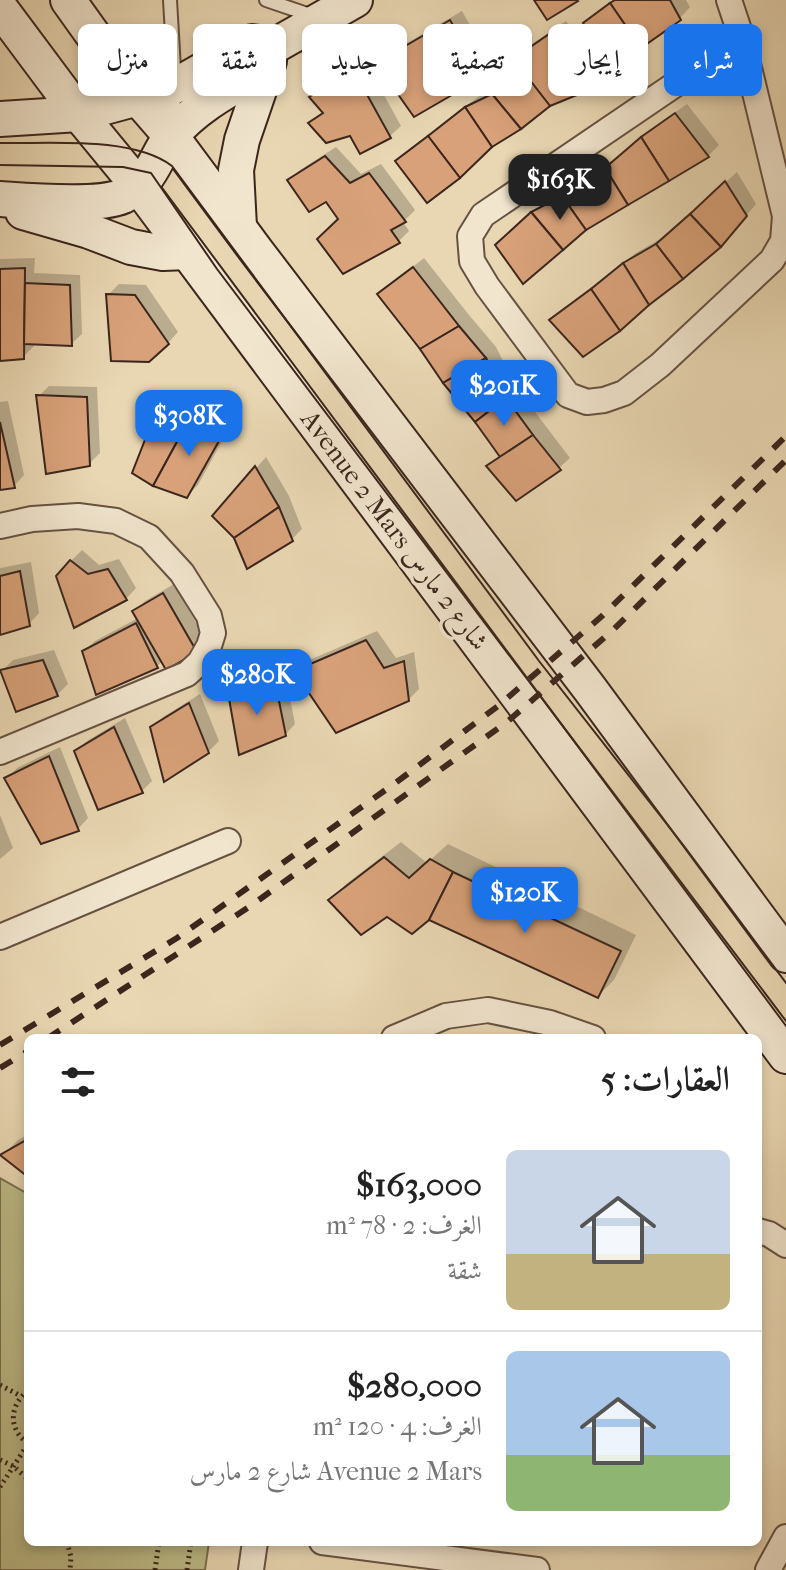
<!DOCTYPE html>
<html lang="ar">
<head>
<meta charset="utf-8">
<style>
	:root { --surface:#fff; --page:#f6f6f6; --text:#222; --muted:#767676; --line:#e0e0e0; --accent:#1a73e8 }
	body { margin:0; font-family:"IM FELL French Canon",Amiri,serif; background:var(--page); color:var(--text); direction:rtl; height:100vh; display:flex; flex-direction:column; font-size:30px; white-space:nowrap }
	* { box-sizing:border-box; margin:0 }
	p { font-size:26px; color:var(--muted) }
	.icon { flex:none; width:44px; height:44px; fill:none; stroke:currentColor; stroke-width:2; stroke-linecap:round; stroke-linejoin:round }
	.map { position:relative; flex:1; overflow:hidden; direction:ltr }
	.sheet { position:absolute; left:24px; top:1034px; width:738px; height:512px; display:flex; flex-direction:column; background:var(--surface); border-radius:12px; box-shadow:0 4px 12px #0003; direction:rtl }
	.sheet>* { flex:none }
	.hud { position:absolute; left:24px; top:24px; width:738px; height:72px; direction:rtl; display:flex; gap:16px }
	.price { position:absolute; translate:-50% -68px; padding:0 18px; border-radius:16px; background:var(--accent); color:#fff; font-size:26px; line-height:52px; filter:drop-shadow(0 2px 4px #0008) }
	.price::after { content:''; position:absolute; left:50%; top:48px; width:24px; height:18px; margin-left:-12px; background:inherit; clip-path:polygon(0 0,100% 0,50% 100%) }
	.price.active { background:#222; color:#fff }
	ul { padding:0; list-style:none }
	li { display:flex; align-items:center; gap:24px; height:200px; padding:0 32px }
	li+li { border-top:2px solid var(--line) }
	li span { display:grid; place-items:center; flex:none; width:224px; height:160px; border-radius:12px; color:#555 }
	li>.icon { margin-inline-start:auto }
	span .icon { width:96px; height:96px; fill:#fffc; stroke-width:1 }
	li b { font-size:34px }
	h2 { display:flex; justify-content:space-between; align-items:center; height:96px; padding:0 32px; font-size:34px }
	.chip { padding:0 28px; border-radius:12px; background:var(--surface); box-shadow:0 4px 12px #0003; font-size:28px; line-height:72px }
	.chip.active { background:var(--accent); color:#fff }
	.map>svg:first-child { display:block }
	.green { fill:#bdbc88; stroke:#7c7152; stroke-width:2 }
	.shadow { fill:#0003 }
	.building { fill:#d8a179; stroke:#3b261d; stroke-width:2 }
	.lines { fill:none; stroke-linecap:round; stroke-linejoin:round }
	.lane-casing { stroke:#665242; stroke-width:16 }
	.street-casing { stroke:#665242; stroke-width:28 }
	.secondary-casing { stroke:#3b261d; stroke-width:38 }
	.path { stroke:#3b261d; stroke-width:5; stroke-dasharray:2 4; stroke-linecap:butt }
	.lane { stroke:#f1e5ce; stroke-width:12 }
	.street { stroke:#f1e5ce; stroke-width:24 }
	.secondary { stroke:#f1e5ce; stroke-width:34 }
	.tram { stroke:#3b261d; stroke-width:2 }
	.rail { stroke:#3b261d; stroke-width:6; stroke-dasharray:14 14; stroke-linecap:butt }
	.labels { text-anchor:middle; stroke-width:7; stroke-linejoin:round; paint-order:stroke }
	.street-label { font-size:26px; fill:#3b261d; stroke:#f1e5ce }
</style>
</head>
<body>
<div class="map">
<svg width="786" height="1570" viewBox="0 0 786 1570">
	<rect width="100%" height="100%" fill="#e9d7b3"/>
	<filter id="stains"><feTurbulence type="fractalNoise" baseFrequency=".0025" numOctaves="4"/><feColorMatrix values="0 0 0 0 .2 0 0 0 0 .09 0 0 0 0 .02 0 0 0 .5 -.17"/></filter>
	<radialGradient id="worn" r=".72"><stop offset=".6" stop-color="#630" stop-opacity="0"/><stop offset="1" stop-color="#630" stop-opacity=".3"/></radialGradient>
	<polygon class="green" points="0,1178 28,1194 28,1542 209,1542 205,1570 0,1570"/>
	<g class="shadow">
		<polygon points="613,0 686,0 690,7 680,18 586,23"/>
		<polygon points="462,11 492,64 481,75 379,63 390,53"/>
		<polygon points="566,21 604,75 593,86 549,104 408,151 478,97 505,83 523,69 515,59 526,48"/>
		<polygon points="366,62 401,126 390,136 351,133 310,123 324,111 312,97 322,87"/>
		<polygon points="687,104 719,145 708,156 585,229 498,246 544,202 575,186 618,157 654,127"/>
		<polygon points="336,147 361,174 381,164 415,210 403,222 409,231 399,241 343,271 340,219 327,199 289,181 300,170"/>
		<polygon points="737,172 756,204 731,234 552,320 562,310 636,253 669,234"/>
		<polygon points="35,258 34,273 80,275 82,334 71,344 34,343 34,346 23,357 0,359 0,259"/>
		<polygon points="424,258 469,315 496,347 516,387 570,458 559,468 489,466 500,455 380,294 391,284"/>
		<polygon points="119,284 146,285 178,332 168,343 108,295"/>
		<polygon points="49,386 97,387 100,453 89,464 39,396"/>
		<polygon points="171,394 202,406 233,421 198,485 187,496 160,405"/>
		<polygon points="8,401 24,475 14,486 0,488 0,402"/>
		<polygon points="266,457 289,496 302,529 291,540 236,537 214,516"/>
		<polygon points="82,550 99,565 119,559 136,588 126,599 75,625 71,561"/>
		<polygon points="31,562 39,613 29,624 0,633 0,568"/>
		<polygon points="174,584 206,640 196,651 163,661 157,666 84,651 95,641 138,618 134,612 145,601"/>
		<polygon points="377,631 396,658 414,652 419,689 408,700 296,671 307,661"/>
		<polygon points="54,650 68,684 57,695 2,671 13,660"/>
		<polygon points="285,672 295,724 285,735 231,693 241,683"/>
		<polygon points="200,694 219,741 208,752 152,728 163,717"/>
		<polygon points="125,718 152,781 142,791 76,751 87,741"/>
		<polygon points="60,747 88,818 78,829 7,779 17,768"/>
		<polygon points="0,815 13,848 0,859"/>
		<polygon points="401,842 427,863 448,844 636,935 614,980 598,996 429,917 387,915 331,900 346,884"/>
		<polygon points="28,1134 28,1174 3,1155 18,1140"/>
	</g>
	<g class="building">
		<polygon points="534,0 577,0 578,1 547,20"/>
		<polygon points="615,0 670,0 681,20 641,48 610,3"/>
		<polygon points="610,3 641,48 612,64 583,23"/>
		<polygon points="450,20 483,77 414,117 376,63"/>
		<polygon points="555,30 594,88 550,106 513,59"/>
		<polygon points="522,70 550,106 521,129 492,94"/>
		<polygon points="354,71 391,138 360,154 350,136 326,143 308,123 323,113 309,97"/>
		<polygon points="492,94 521,129 492,147 465,107"/>
		<polygon points="465,107 492,147 460,178 428,136"/>
		<polygon points="675,113 709,157 669,181 641,137"/>
		<polygon points="428,136 460,178 427,203 395,161"/>
		<polygon points="641,137 669,181 628,205 605,168"/>
		<polygon points="325,156 350,183 369,173 406,222 391,230 400,243 343,274 317,239 338,219 326,202 309,212 287,180"/>
		<polygon points="605,168 628,205 586,230 562,196"/>
		<polygon points="725,181 747,216 721,247 690,214"/>
		<polygon points="562,196 586,230 563,250 531,212"/>
		<polygon points="531,212 563,250 523,284 495,245"/>
		<polygon points="690,214 721,247 683,279 656,244"/>
		<polygon points="656,244 683,279 649,305 623,263"/>
		<polygon points="623,263 649,305 620,331 591,289"/>
		<polygon points="413,267 459,326 420,349 377,294"/>
		<polygon points="25,268 24,359 0,361 0,269"/>
		<polygon points="25,283 70,285 72,346 24,344"/>
		<polygon points="591,289 620,331 583,357 549,320"/>
		<polygon points="106,294 135,295 169,344 149,362 111,361"/>
		<polygon points="459,326 486,358 443,383 420,349"/>
		<polygon points="486,358 506,398 475,422 443,383"/>
		<polygon points="36,395 87,397 90,466 46,474"/>
		<polygon points="506,398 533,435 500,457 475,422"/>
		<polygon points="159,404 191,416 153,486 132,473"/>
		<polygon points="191,416 224,432 187,498 153,486"/>
		<polygon points="0,422 15,488 0,490"/>
		<polygon points="533,435 561,470 516,501 486,466"/>
		<polygon points="255,466 279,507 234,538 212,516"/>
		<polygon points="279,507 293,541 247,569 234,538"/>
		<polygon points="70,560 88,574 108,569 127,600 74,628 56,576"/>
		<polygon points="20,571 30,626 0,635 0,576"/>
		<polygon points="163,593 197,652 166,670 132,611"/>
		<polygon points="136,623 158,668 96,695 82,651"/>
		<polygon points="366,640 384,668 404,661 409,701 336,733 294,671"/>
		<polygon points="43,660 58,696 16,712 0,670"/>
		<polygon points="275,681 286,736 239,755 228,693"/>
		<polygon points="189,703 209,753 164,782 150,727"/>
		<polygon points="114,727 143,793 98,810 74,751"/>
		<polygon points="49,756 79,831 41,844 4,778"/>
		<polygon points="384,857 409,878 430,859 453,872 429,920 412,934 387,917 361,935 328,900"/>
		<polygon points="453,872 621,951 598,998 429,920"/>
		<polygon points="28,1139 28,1177 0,1155"/>
	</g>
	<g class="lines">
		<defs>
			<g id="lane">
				<polyline points="170,0 175,86 172,125"/>
				<polyline points="266,0 313,16"/>
			</g>
			<g id="street">
				<polyline points="729,0 742,39 785,216 783,241 772,260 660,365 624,393 604,400 587,402 568,395 487,286 472,261 470,236 483,215 742,39"/>
				<polyline points="0,526 32,519 78,516 116,521 149,537 182,573 209,616 213,633 209,646 200,662 187,674 0,752"/>
				<polyline points="0,937 228,841"/>
				<polyline points="394,1038 446,1016 488,1010 550,1023 593,1038"/>
				<polyline points="758,1231 769,1234 786,1245"/>
				<polyline points="322,1542 537,1570"/>
				<polyline points="251,1570 255,1542"/>
				<polyline points="768,1570 786,1537"/>
			</g>
			<g id="secondary">
				<polyline points="68,0 138,98 171,136 257,252 590,689 786,955"/>
				<polyline points="0,8 79,114 139,187 786,1056"/>
				<polyline points="0,119 79,114 138,98 175,86 252,42 276,45 355,0"/>
				<path d="M0,199c29,2 98,8 123,-3 30,-14 31,-38 49,-61 25,-30 62,-48 95,-68"/>
				<polyline points="23,212 89,231 131,247 163,253 187,252"/>
				<polyline points="239,227 236,170 242,140 269,61"/>
			</g>
		</defs>
		<use href="#lane" class="lane-casing"/>
		<use href="#street" class="street-casing"/>
		<use href="#secondary" class="secondary-casing"/>
		<g class="path">
			<polyline points="0,1385 21,1396"/>
			<path d="M28,1391c-19,14 -20,39 0,52"/>
			<polyline points="0,1460 13,1466 28,1479"/>
			<polyline points="0,1487 28,1444"/>
			<polyline points="67,1542 71,1557 70,1570"/>
			<polyline points="155,1570 159,1542"/>
			<polyline points="187,1570 191,1542"/>
		</g>
		<use href="#lane" class="lane"/>
		<use href="#street" class="street"/>
		<use href="#secondary" class="secondary"/>
		<g class="tram">
			<path d="M0,143c50,1 132,-7 172,23l367,495 145,185 102,137"/>
			<polyline points="0,165 123,167 151,173 217,269 786,1021"/>
		</g>
		<g class="rail">
			<polyline points="48,1038 249,907 507,722 613,630 786,460"/>
			<polyline points="0,1045 177,938 394,784 498,706 602,616 786,436"/>
			<polyline points="0,1068 28,1051"/>
		</g>
	</g>
	<g class="labels">
		<g class="street-label">
			<text transform="translate(395 530) rotate(53)" y="9">Avenue 2 Mars شارع 2 مارس</text>
		</g>
	</g>
	<rect width="100%" height="100%" filter="url(#stains)"/>
	<rect width="100%" height="100%" fill="url(#worn)"/>
</svg>
<b class="price active" style="left:560px;top:222px">$163K</b>
<b class="price" style="left:504px;top:428px">$201K</b>
<b class="price" style="left:189px;top:458px">$308K</b>
<b class="price" style="left:257px;top:717px">$280K</b>
<b class="price" style="left:525px;top:935px">$120K</b>
<div class="hud">
<a class="chip active">شراء</a>
<a class="chip">إيجار</a>
<a class="chip">تصفية</a>
<a class="chip">جديد</a>
<a class="chip">شقة</a>
<a class="chip">منزل</a>
</div>
<section class="sheet">
<h2>العقارات: 5<svg class="icon" aria-label="filters" viewBox="0 0 24 24"><path d="M4 7h16M4 17h16"/><circle cx="9" cy="7" r="2"/><circle cx="15" cy="17" r="2"/></svg></h2>
<ul>
<li><span style="background:linear-gradient(#c9d6e8 65%,#c2b280 0)"><svg class="icon" aria-label="home" viewBox="0 0 24 24"><path d="M3 11l9-7 9 7M6 9v11h12V9"/></svg></span><div><b>$163,000</b><p>الغرف: 2 · 78 m²</p><p>شقة</p></div></li>
<li><span style="background:linear-gradient(#a9c7e8 65%,#8fb573 0)"><svg class="icon" aria-label="home" viewBox="0 0 24 24"><path d="M3 11l9-7 9 7M6 9v11h12V9"/></svg></span><div><b>$280,000</b><p>الغرف: 4 · 120 m²</p><p>Avenue 2 Mars شارع 2 مارس</p></div></li>
</ul>
</section>
</div>
</body>
</html>
